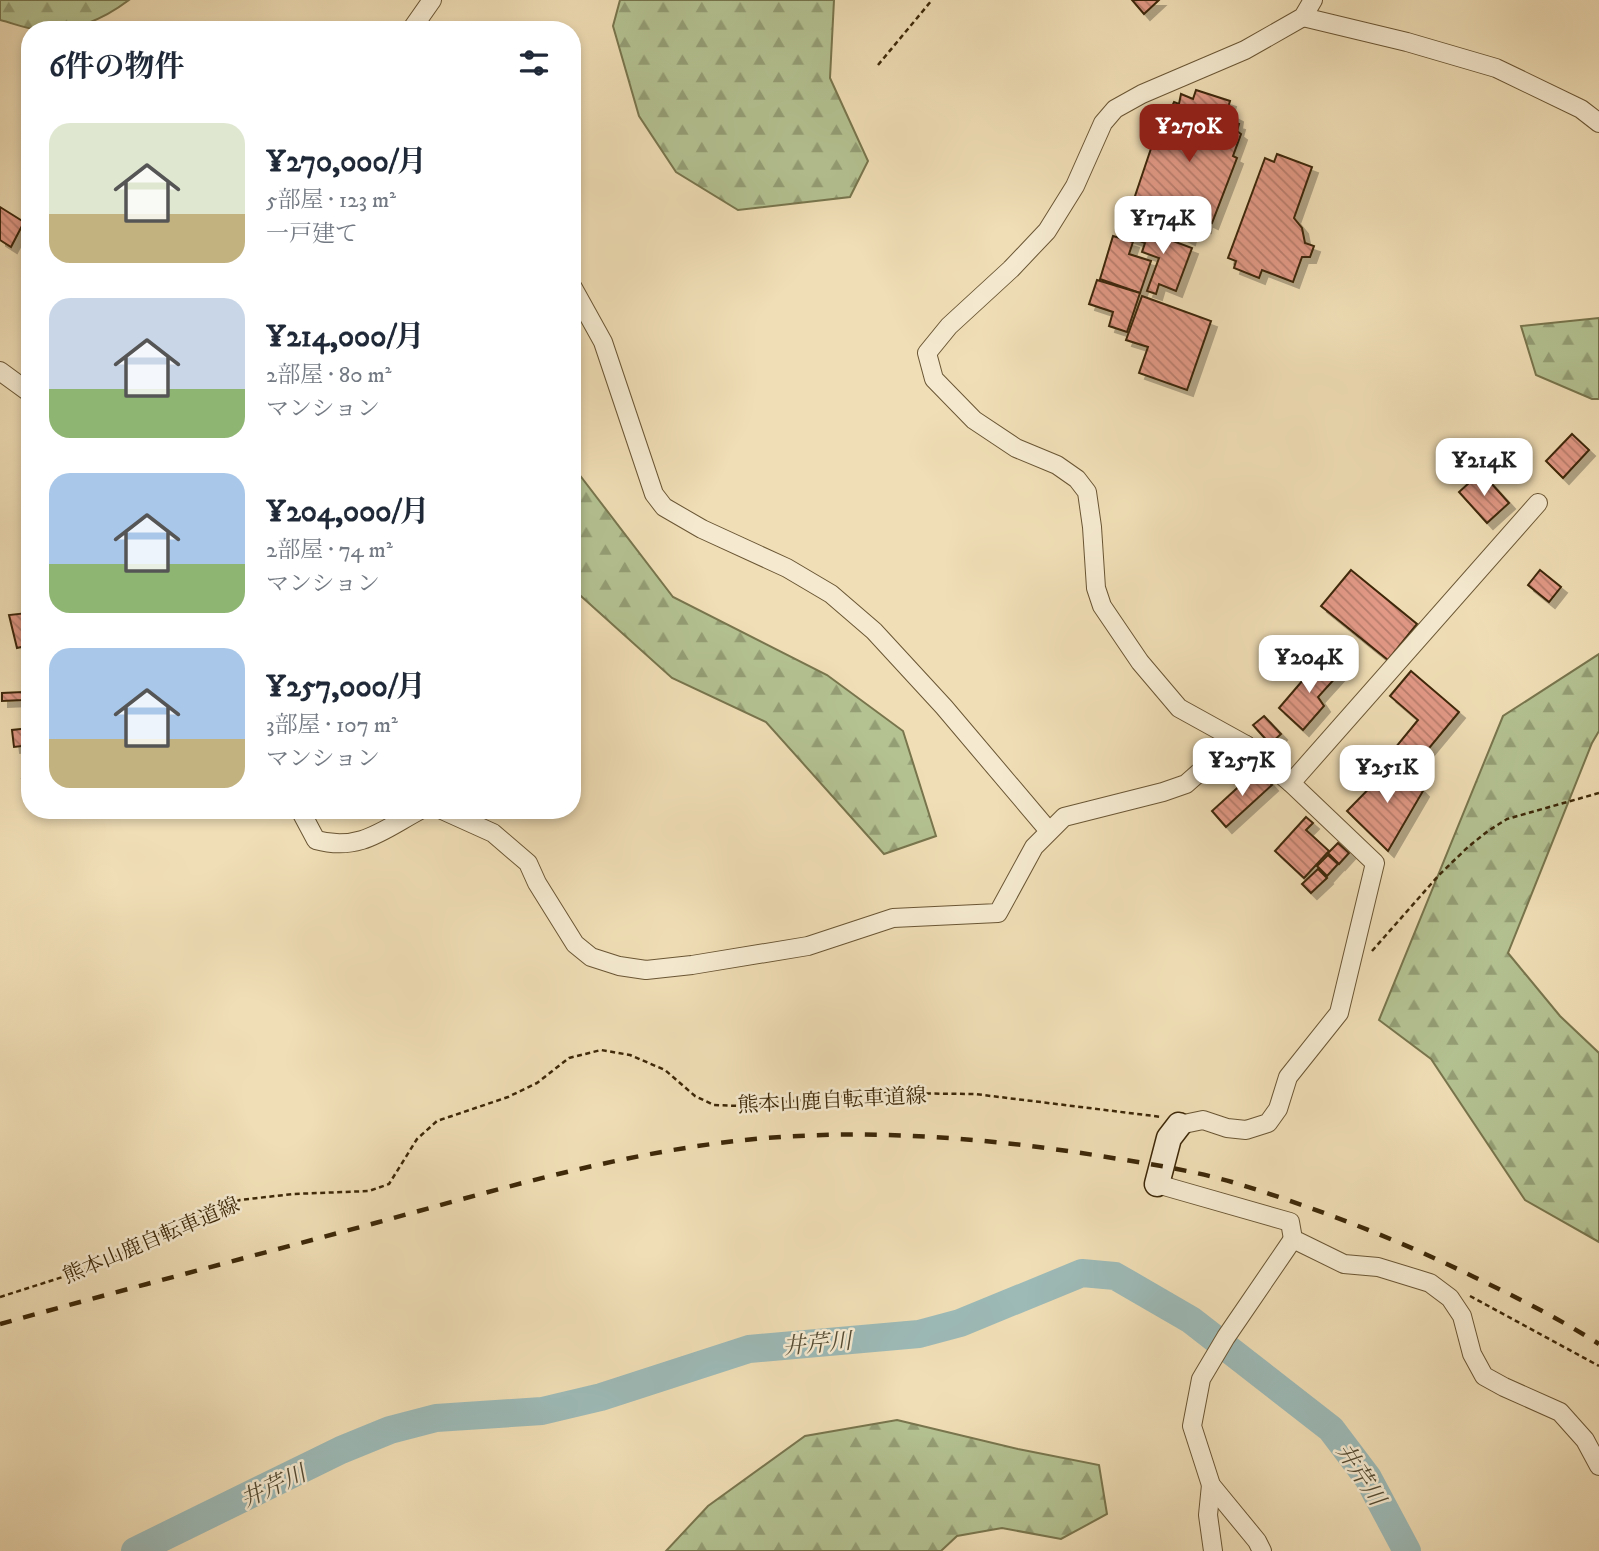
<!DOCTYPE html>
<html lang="ja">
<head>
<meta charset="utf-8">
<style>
	:root { --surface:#fff; --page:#f6f6f7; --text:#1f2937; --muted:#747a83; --accent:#8f2418 }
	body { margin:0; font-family:"IM FELL DW Pica","Noto Serif JP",serif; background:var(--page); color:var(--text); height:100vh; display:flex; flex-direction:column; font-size:26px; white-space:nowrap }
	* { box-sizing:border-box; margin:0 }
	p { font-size:23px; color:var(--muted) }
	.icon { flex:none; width:38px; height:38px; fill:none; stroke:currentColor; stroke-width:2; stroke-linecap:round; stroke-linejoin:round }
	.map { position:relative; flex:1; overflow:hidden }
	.sheet { position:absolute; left:21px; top:21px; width:560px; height:798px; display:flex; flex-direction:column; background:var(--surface); border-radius:28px; box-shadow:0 4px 10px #0003 }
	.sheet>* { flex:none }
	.price { position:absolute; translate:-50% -60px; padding:0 16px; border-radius:14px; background:#fff; color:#222; font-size:23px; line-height:46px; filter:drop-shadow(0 2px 4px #0008) }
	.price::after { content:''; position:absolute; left:50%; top:42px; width:21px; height:16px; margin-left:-10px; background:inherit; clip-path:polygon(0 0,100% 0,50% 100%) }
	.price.on { background:var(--accent); color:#fff }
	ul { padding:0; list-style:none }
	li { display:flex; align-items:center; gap:21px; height:175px; padding:0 28px }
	li span { display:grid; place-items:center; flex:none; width:196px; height:140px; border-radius:21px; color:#555 }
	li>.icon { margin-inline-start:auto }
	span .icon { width:84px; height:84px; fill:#fffc; stroke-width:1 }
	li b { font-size:30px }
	h2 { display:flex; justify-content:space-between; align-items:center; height:84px; padding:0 28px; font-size:30px }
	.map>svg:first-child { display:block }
	.forest { fill:url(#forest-firs); stroke:#78754d; stroke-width:2 }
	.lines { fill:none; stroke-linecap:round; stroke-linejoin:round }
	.river { stroke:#9dbab7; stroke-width:28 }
	.building { fill:url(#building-back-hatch); stroke:#3d2808; stroke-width:2; filter:url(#shadow) }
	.street-casing { stroke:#6a5634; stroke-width:20 }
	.secondary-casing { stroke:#3d2808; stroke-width:27 }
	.path { stroke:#3d2808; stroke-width:2.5; stroke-dasharray:5 3.5; stroke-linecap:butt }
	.street { stroke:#f5ead0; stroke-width:18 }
	.secondary { stroke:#f5ead0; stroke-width:24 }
	.rail { stroke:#3d2808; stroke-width:4.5; stroke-dasharray:12 12; stroke-linecap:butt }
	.labels { text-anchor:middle; stroke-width:5; stroke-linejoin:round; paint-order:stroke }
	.street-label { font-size:21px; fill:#3d2808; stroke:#f5ead0 }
	.water-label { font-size:23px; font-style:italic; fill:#554c34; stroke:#f5ead0 }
</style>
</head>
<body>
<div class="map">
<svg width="1599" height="1551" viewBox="0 0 1599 1551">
	<defs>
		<pattern id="forest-firs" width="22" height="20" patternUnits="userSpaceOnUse" patternTransform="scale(1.75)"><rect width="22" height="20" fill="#b4c292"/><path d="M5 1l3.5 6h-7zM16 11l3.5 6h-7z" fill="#949e75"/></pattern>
		<pattern id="building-back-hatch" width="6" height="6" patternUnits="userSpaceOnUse" patternTransform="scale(1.75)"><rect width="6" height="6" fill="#e29986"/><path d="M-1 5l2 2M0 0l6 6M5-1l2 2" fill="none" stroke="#b87d6c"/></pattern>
		<filter id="shadow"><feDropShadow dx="6" dy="6" stdDeviation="0" flood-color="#0004"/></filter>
	</defs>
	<rect width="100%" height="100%" fill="#f0deb6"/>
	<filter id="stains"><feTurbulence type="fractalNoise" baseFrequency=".00286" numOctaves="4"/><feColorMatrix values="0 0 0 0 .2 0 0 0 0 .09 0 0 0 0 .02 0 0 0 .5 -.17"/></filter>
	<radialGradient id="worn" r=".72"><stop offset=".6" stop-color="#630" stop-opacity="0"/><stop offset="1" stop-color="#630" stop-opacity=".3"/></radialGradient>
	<g class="forest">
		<path d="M0,0h129c-25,19 -58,34 -92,30 -12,-2 -25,-7 -37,-10z"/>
		<polygon points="620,0 834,0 830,78 868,161 850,197 738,210 676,172 639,116 613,26"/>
		<polygon points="1599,318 1599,399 1592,399 1536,375 1521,326"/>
		<polygon points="572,465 673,597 827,675 903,731 936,836 884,854 766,722 672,678 572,588"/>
		<polygon points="1599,654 1599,731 1592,743 1508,953 1560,1016 1599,1053 1599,1242 1525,1200 1431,1059 1379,1020 1503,716"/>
		<polygon points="897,1420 1018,1449 1099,1465 1107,1514 1061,1539 1002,1528 957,1536 941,1551 666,1551 708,1506 805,1436"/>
	</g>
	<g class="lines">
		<polyline class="river" points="135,1551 341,1450 390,1430 436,1418 542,1411 601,1397 749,1349 919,1334 960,1323 1082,1273 1115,1276 1191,1320 1331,1429 1368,1478 1407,1551"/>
	</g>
	<g class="building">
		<polygon points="1132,0 1159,0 1144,14"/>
		<polygon points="1196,90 1230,101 1227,111 1237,116 1236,123 1239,124 1237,131 1241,134 1233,156 1237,158 1212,223 1206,220 1205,227 1199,226 1197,234 1191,232 1189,239 1174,231 1143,222 1145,219 1141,217 1143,208 1137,208 1140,199 1135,196 1165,107 1171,109 1174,102 1179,104 1181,94 1193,99"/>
		<polygon points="1277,154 1312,167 1294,218 1302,228 1305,243 1314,246 1310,257 1302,257 1293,282 1262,270 1259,278 1234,268 1236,261 1228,258 1265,158 1274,162"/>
		<polygon points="0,207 24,222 11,247 0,240"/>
		<polygon points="1151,223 1174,231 1170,240 1192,248 1176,291 1159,284 1156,294 1147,291 1159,258 1142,252 1145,243 1129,237 1133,226 1147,232"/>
		<polygon points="1113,236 1133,242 1129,254 1151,261 1140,293 1100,279"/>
		<polygon points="1097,280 1140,293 1127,332 1109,326 1113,312 1089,304"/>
		<polygon points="1142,296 1211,321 1187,390 1139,373 1148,347 1126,340"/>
		<polygon points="1572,434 1589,450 1563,478 1546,461"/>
		<polygon points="1481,472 1509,503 1487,523 1459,492"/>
		<polygon points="1351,570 1417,624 1388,660 1321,606"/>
		<polygon points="1540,570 1561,587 1549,602 1528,585"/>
		<polygon points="27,613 30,645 17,648 9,615"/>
		<polygon points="1321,659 1338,675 1318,697 1324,706 1303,730 1279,708"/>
		<polygon points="1411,671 1459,712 1415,765 1395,748 1418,720 1390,696"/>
		<polygon points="23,692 23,700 2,701 2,693"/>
		<polygon points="1264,716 1281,734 1270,744 1253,725"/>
		<polygon points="30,728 30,745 14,747 12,730"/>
		<polygon points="25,762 30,763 30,779 22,778"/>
		<polygon points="1395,762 1423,791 1388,851 1347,811"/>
		<polygon points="1258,769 1272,785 1226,827 1212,811"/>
		<polygon points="1306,817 1313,823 1306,830 1329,851 1304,878 1275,851"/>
		<polygon points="1338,843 1349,853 1339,864 1328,853"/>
		<polygon points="1328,855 1338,864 1327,876 1317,866"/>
		<polygon points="1318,869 1327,878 1311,893 1302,884"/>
	</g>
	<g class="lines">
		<defs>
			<g id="street">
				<polyline points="1303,17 1407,42 1496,68 1581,109 1599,123"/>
				<polyline points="411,30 432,0"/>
				<polyline points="572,286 603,342 654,494 664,507 702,529 787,568 831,594 874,631 944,707 1049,831"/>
				<polyline points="0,371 30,393"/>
				<polyline points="1291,783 1538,503"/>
				<path d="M300,810l16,30c43,12 67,-10 104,-30"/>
				<polyline points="442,810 493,833 528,863 537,883 575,944 591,957 619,966 646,970 692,965 808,946 893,918 998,913 1034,847 1064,817 1163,792 1186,784 1212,761 1246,745"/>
				<polyline points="1179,1125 1203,1120 1227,1128 1246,1130 1268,1123 1278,1109 1288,1077 1339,1013 1375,863 1291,783 1246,745 1179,708 1140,662 1102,606 1096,588 1092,527 1087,492 1077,479 1057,465 1016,448 974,420 934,379 927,353 949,326 1011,269 1047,231 1075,186 1103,123 1115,109 1142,94 1245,50 1303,17 1313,0"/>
				<polyline points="1157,1184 1290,1222 1293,1239 1344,1264 1378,1267 1430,1283 1450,1298 1462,1316 1472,1354 1484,1376 1504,1387 1560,1412 1585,1440 1599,1466"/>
				<polyline points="1211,1485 1208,1515 1213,1551"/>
				<polyline points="1262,1551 1257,1541 1211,1485 1192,1426 1201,1379 1226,1337 1293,1239"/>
			</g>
			<polyline id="secondary" points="1157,1184 1169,1138 1179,1125"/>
		</defs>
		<use href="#street" class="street-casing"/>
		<use href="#secondary" class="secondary-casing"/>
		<g class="path">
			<polyline points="878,65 932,0"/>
			<polyline points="1372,951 1439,875 1468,847 1488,831 1507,819 1599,793"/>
			<polyline points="1470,1296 1599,1366"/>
			<polyline points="0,1297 94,1267 171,1228 240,1200 293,1194 369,1191 389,1184 417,1139 437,1121 508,1097 537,1083 569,1058 601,1050 630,1055 665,1070 695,1096 714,1105 741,1106 877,1093 975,1094 1162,1117"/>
		</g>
		<use href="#street" class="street"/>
		<use href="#secondary" class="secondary"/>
		<path class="rail" d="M0,1324c126,-35 253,-68 379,-102 120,-33 242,-69 366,-82 117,-12 234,-3 349,15 50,8 100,15 148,30 79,25 157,55 232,92 42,20 86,42 125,67"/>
	</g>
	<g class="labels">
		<g class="street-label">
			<text transform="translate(832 1100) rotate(-3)" y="7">熊本山鹿自転車道線</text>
			<text transform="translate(151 1240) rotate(-23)" y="7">熊本山鹿自転車道線</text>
		</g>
		<g class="water-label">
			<text transform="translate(817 1343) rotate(-5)" y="8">井芹川</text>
			<text transform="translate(1361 1474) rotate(57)" y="8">井芹川</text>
			<text transform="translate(273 1486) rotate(-25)" y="8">井芹川</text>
		</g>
	</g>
	<rect width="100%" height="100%" filter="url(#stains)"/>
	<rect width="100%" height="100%" fill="url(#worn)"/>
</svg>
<b class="price on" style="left:1189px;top:164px">¥270K</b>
<b class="price" style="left:1163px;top:256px">¥174K</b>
<b class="price" style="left:1484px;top:498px">¥214K</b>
<b class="price" style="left:1309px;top:695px">¥204K</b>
<b class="price" style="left:1242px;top:798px">¥257K</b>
<b class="price" style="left:1387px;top:805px">¥251K</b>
<section class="sheet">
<h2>6件の物件<svg class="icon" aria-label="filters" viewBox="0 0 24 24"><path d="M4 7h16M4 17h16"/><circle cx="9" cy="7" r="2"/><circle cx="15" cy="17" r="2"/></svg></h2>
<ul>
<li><span style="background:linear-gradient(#dfe7d0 65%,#c2b280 0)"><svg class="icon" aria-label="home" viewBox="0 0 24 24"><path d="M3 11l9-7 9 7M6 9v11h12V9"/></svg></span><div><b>¥270,000/月</b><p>5部屋 · 123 m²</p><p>一戸建て</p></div></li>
<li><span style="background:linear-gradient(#c9d6e8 65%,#8fb573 0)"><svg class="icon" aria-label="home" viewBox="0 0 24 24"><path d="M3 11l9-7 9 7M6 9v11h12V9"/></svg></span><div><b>¥214,000/月</b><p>2部屋 · 80 m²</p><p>マンション</p></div></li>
<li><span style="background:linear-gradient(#a9c7e8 65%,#8fb573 0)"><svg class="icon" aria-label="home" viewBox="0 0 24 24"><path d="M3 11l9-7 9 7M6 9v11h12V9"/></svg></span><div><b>¥204,000/月</b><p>2部屋 · 74 m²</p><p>マンション</p></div></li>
<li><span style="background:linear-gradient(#a9c7e8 65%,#c2b280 0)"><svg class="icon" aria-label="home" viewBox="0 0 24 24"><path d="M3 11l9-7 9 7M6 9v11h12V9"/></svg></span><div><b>¥257,000/月</b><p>3部屋 · 107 m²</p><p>マンション</p></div></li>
</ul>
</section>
</div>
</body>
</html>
